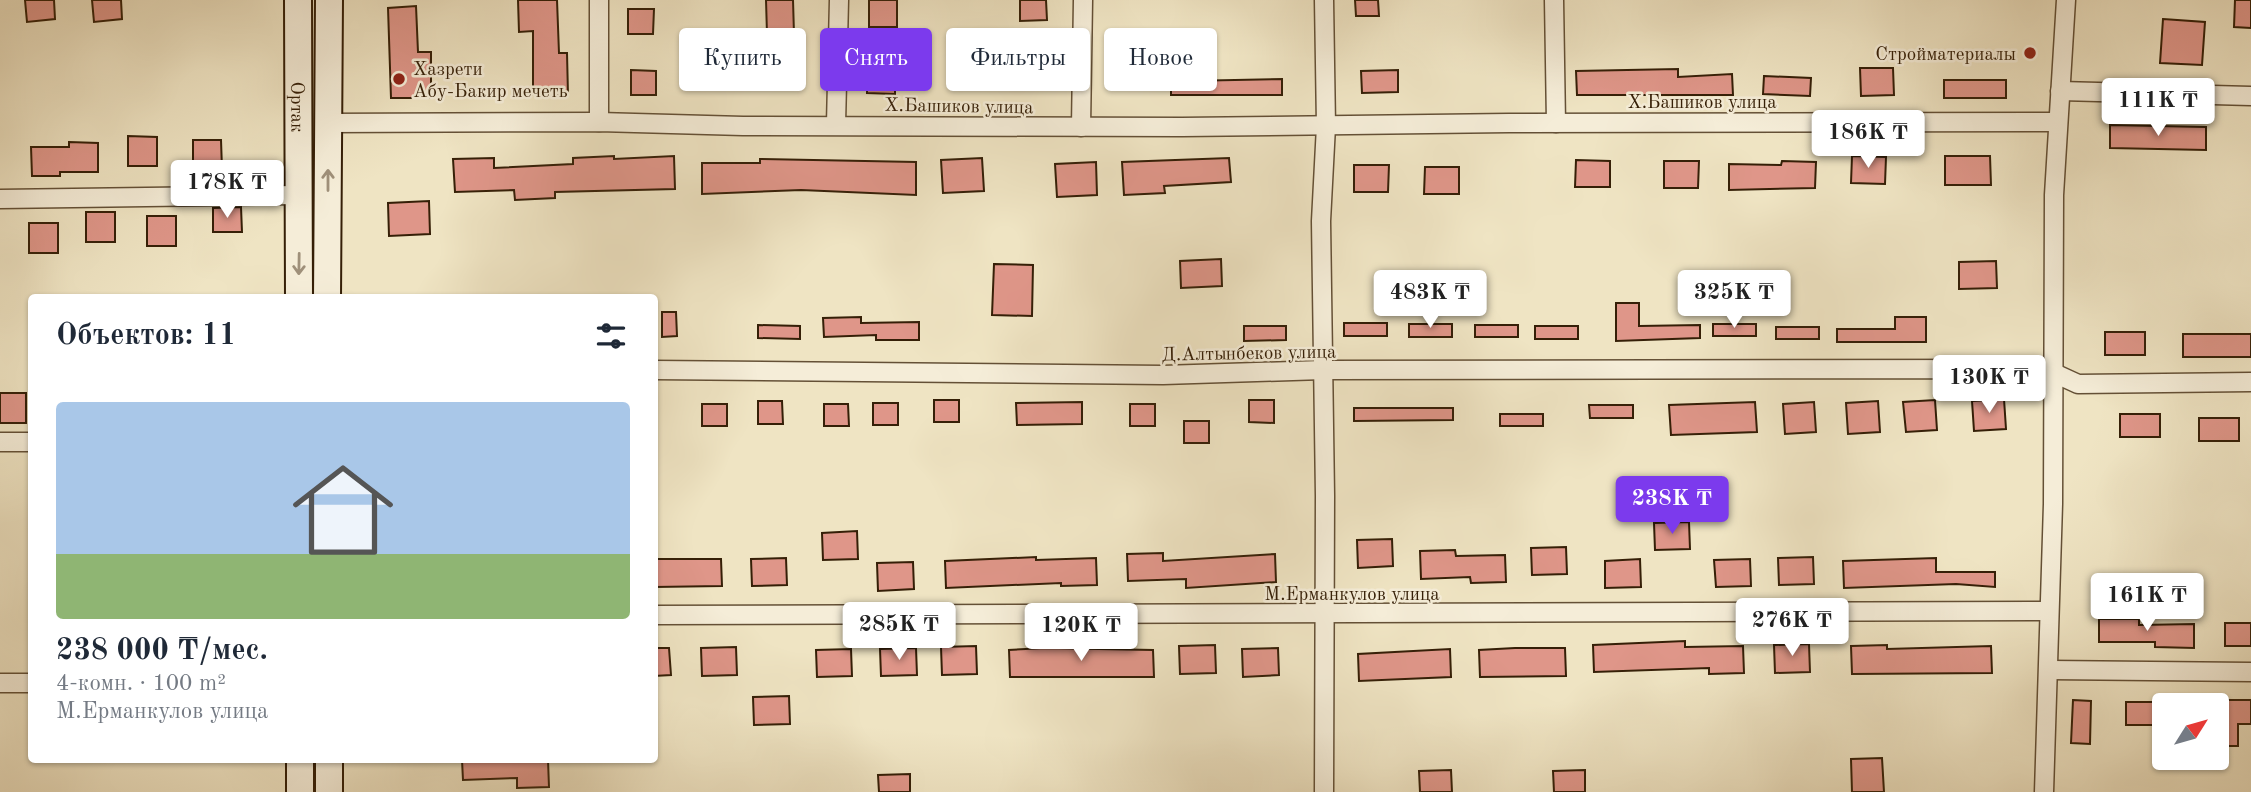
<!DOCTYPE html>
<html lang="ru">
<head>
<meta charset="utf-8">
<style>
	:root { --surface:#fff; --page:#f6f6f7; --text:#1f2937; --muted:#747a83; --line:#e0e1e3; --accent:#7c3aed }
	body { margin:0; font-family:"Old Standard TT",serif; background:var(--page); color:var(--text); height:100vh; display:flex; flex-direction:column; font-size:26px; white-space:nowrap }
	* { box-sizing:border-box; margin:0 }
	p { font-size:23px; color:var(--muted) }
	.icon { flex:none; width:38px; height:38px; fill:none; stroke:currentColor; stroke-width:2; stroke-linecap:round; stroke-linejoin:round }
	.map { position:relative; flex:1; overflow:hidden }
	.side { position:absolute; left:28px; top:294px; width:630px; height:469px; display:flex; flex-direction:column; background:var(--surface); border-radius:7px; box-shadow:0 2px 5px #0004 }
	.side>* { flex:none }
	.guide { position:absolute; left:679px; top:28px; width:665px; height:63px; display:flex; gap:14px }
	.needle { width:46px; rotate:53deg }
	.tools { position:absolute; left:2152px; top:693px; display:grid; gap:14px }
	.tools a { display:grid; place-items:center; width:77px; height:77px; border-radius:7px; background:var(--surface); box-shadow:0 2px 5px #0004; font-size:35px }
	.price { position:absolute; translate:-50% -60px; padding:0 16px; border-radius:7px; background:#fff; color:#222; font-size:23px; line-height:46px; filter:drop-shadow(0 2px 4px #0008) }
	.price::after { content:''; position:absolute; left:50%; top:42px; width:21px; height:16px; margin-left:-10px; background:inherit; clip-path:polygon(0 0,100% 0,50% 100%) }
	.price.selected { background:var(--accent); color:#fff }
	ul { padding:0; list-style:none }
	li { display:grid; align-content:center; gap:14px; height:371px; padding:0 28px }
	li+li { border-top:2px solid var(--line) }
	li span { display:grid; place-items:center; height:217px; border-radius:7px; color:#555 }
	li>.icon { margin-inline-start:auto }
	span .icon { width:126px; height:126px; fill:#fffc; stroke-width:1 }
	li b { font-size:30px }
	h2 { display:flex; justify-content:space-between; align-items:center; height:84px; padding:0 28px; font-size:30px }
	.tag { padding:0 24px; border-radius:7px; background:var(--surface); box-shadow:0 2px 5px #0004; font-size:24px; line-height:63px }
	.tag.selected { background:var(--accent); color:#fff }
	.map>svg:first-child { display:block }
	.building { fill:#df9689; stroke:#351f07; stroke-width:2 }
	.lines { fill:none; stroke-linecap:round; stroke-linejoin:round }
	.street-casing { stroke:#645036; stroke-width:21 }
	.secondary-casing { stroke:#351f07; stroke-width:30 }
	.street { stroke:#f5edd8; stroke-width:18 }
	.secondary { stroke:#f5edd8; stroke-width:26 }
	.oneway { stroke:#9f907a }
	.poi-dot { fill:#8f2418; stroke:#f5edd8; stroke-width:2.5 }
	.labels { text-anchor:middle; stroke-width:5; stroke-linejoin:round; paint-order:stroke }
	.poi-label { font-size:19px; fill:#351f07; stroke:#f5edd8; text-anchor:end }
	.street-label { font-size:19px; fill:#351f07; stroke:#f5edd8 }
</style>
</head>
<body>
<div class="map">
<svg width="2251" height="792" viewBox="0 0 2251 792">
	<rect width="100%" height="100%" fill="#efe4c3"/>
	<filter id="stains"><feTurbulence type="fractalNoise" baseFrequency=".00286" numOctaves="4"/><feColorMatrix values="0 0 0 0 .2 0 0 0 0 .09 0 0 0 0 .02 0 0 0 .5 -.17"/></filter>
	<radialGradient id="worn" r=".72"><stop offset=".6" stop-color="#630" stop-opacity="0"/><stop offset="1" stop-color="#630" stop-opacity=".3"/></radialGradient>
	<g class="building">
		<polygon points="25,0 54,0 55,19 27,22"/>
		<polygon points="92,0 121,0 122,19 94,22"/>
		<polygon points="518,0 557,0 559,53 567,53 568,95 533,95 533,31 519,32"/>
		<polygon points="766,0 793,0 794,34 767,34"/>
		<rect x="869" y="0" width="28" height="27"/>
		<polygon points="1020,0 1046,0 1047,20 1020,21"/>
		<polygon points="1355,0 1378,0 1379,16 1356,16"/>
		<polygon points="2235,0 2251,0 2251,28 2234,27"/>
		<polygon points="416,6 418,52 431,52 431,98 391,98 388,8"/>
		<polygon points="628,9 654,9 653,34 628,34"/>
		<polygon points="2163,19 2205,22 2202,65 2160,63"/>
		<polygon points="1048,50 1049,84 1003,85 1002,51"/>
		<polygon points="1171,51 1186,51 1186,81 1282,79 1282,95 1171,95"/>
		<polygon points="868,53 895,53 895,94 867,93"/>
		<polygon points="754,64 780,64 780,88 755,88"/>
		<polygon points="1860,68 1893,68 1894,95 1861,96"/>
		<polygon points="1678,69 1678,77 1732,74 1733,95 1577,95 1576,71"/>
		<polygon points="631,70 656,71 656,95 631,95"/>
		<polygon points="1398,70 1398,92 1362,93 1361,71"/>
		<polygon points="1764,76 1811,78 1810,96 1763,94"/>
		<rect x="1944" y="80" width="62" height="18"/>
		<polygon points="2110,125 2206,127 2206,150 2110,148"/>
		<polygon points="128,136 157,137 157,166 128,166"/>
		<polygon points="193,140 221,140 222,169 193,169"/>
		<polygon points="69,142 98,143 98,172 60,172 60,176 32,176 31,147 69,147"/>
		<polygon points="614,156 614,159 674,156 675,189 555,192 555,198 515,200 514,190 455,192 453,159 494,158 494,168 573,164 573,158"/>
		<polygon points="1852,156 1886,157 1885,184 1851,183"/>
		<polygon points="1945,156 1990,156 1991,185 1945,185"/>
		<polygon points="982,158 984,191 943,193 941,160"/>
		<polygon points="1229,158 1231,182 1164,186 1165,193 1124,195 1122,162"/>
		<polygon points="760,159 916,162 916,195 801,190 702,194 702,163 760,163"/>
		<polygon points="1576,160 1610,161 1610,187 1575,187"/>
		<polygon points="1664,161 1699,161 1698,188 1664,188"/>
		<polygon points="1782,161 1816,162 1815,188 1729,190 1729,164 1781,165"/>
		<polygon points="1096,162 1097,195 1057,197 1055,164"/>
		<polygon points="1354,165 1389,165 1388,192 1354,192"/>
		<polygon points="1425,167 1459,167 1459,194 1424,194"/>
		<polygon points="429,201 430,234 389,236 388,203"/>
		<polygon points="241,207 242,232 213,232 213,208"/>
		<rect x="86" y="212" width="29" height="30"/>
		<rect x="147" y="216" width="29" height="30"/>
		<rect x="29" y="223" width="29" height="30"/>
		<polygon points="1221,259 1222,286 1181,288 1180,261"/>
		<polygon points="1996,261 1997,288 1959,289 1959,262"/>
		<polygon points="994,264 1033,265 1032,316 992,315"/>
		<polygon points="1616,303 1639,303 1639,326 1700,325 1700,338 1616,341"/>
		<polygon points="662,312 676,312 677,336 662,337"/>
		<polygon points="861,317 861,323 919,322 919,340 876,340 876,335 824,337 823,318"/>
		<polygon points="1895,317 1926,317 1926,342 1837,342 1837,329 1895,329"/>
		<rect x="1344" y="323" width="43" height="13"/>
		<rect x="1409" y="324" width="43" height="13"/>
		<rect x="1713" y="324" width="43" height="12"/>
		<polygon points="758,325 800,326 800,339 758,338"/>
		<rect x="1475" y="325" width="43" height="12"/>
		<polygon points="1244,326 1286,326 1286,340 1244,341"/>
		<rect x="1535" y="326" width="43" height="13"/>
		<rect x="1776" y="327" width="43" height="12"/>
		<rect x="2105" y="332" width="40" height="23"/>
		<rect x="2183" y="334" width="68" height="23"/>
		<rect x="0" y="393" width="26" height="30"/>
		<polygon points="2004,399 2006,429 1974,431 1972,401"/>
		<rect x="934" y="400" width="25" height="22"/>
		<polygon points="1249,400 1274,400 1274,423 1249,422"/>
		<polygon points="1935,400 1937,430 1906,432 1903,402"/>
		<polygon points="758,401 782,401 783,424 758,424"/>
		<polygon points="1878,401 1880,432 1848,434 1846,403"/>
		<polygon points="1082,402 1082,424 1017,425 1016,403"/>
		<polygon points="1755,402 1757,432 1671,435 1669,405"/>
		<polygon points="1814,402 1816,432 1785,434 1783,404"/>
		<rect x="873" y="403" width="25" height="22"/>
		<rect x="702" y="404" width="25" height="22"/>
		<polygon points="824,404 848,404 849,426 824,426"/>
		<rect x="1130" y="404" width="25" height="22"/>
		<polygon points="1589,405 1633,405 1633,418 1590,418"/>
		<polygon points="1354,408 1453,408 1453,420 1354,421"/>
		<rect x="1500" y="414" width="43" height="12"/>
		<rect x="2120" y="414" width="40" height="23"/>
		<rect x="2199" y="418" width="40" height="23"/>
		<rect x="1184" y="421" width="25" height="22"/>
		<polygon points="1689,522 1690,549 1655,550 1654,523"/>
		<polygon points="857,531 858,559 823,560 822,533"/>
		<polygon points="1392,539 1393,566 1358,568 1357,540"/>
		<polygon points="1566,547 1567,574 1532,575 1531,548"/>
		<polygon points="1455,550 1456,556 1505,555 1506,582 1471,583 1470,577 1421,579 1420,551"/>
		<polygon points="1163,553 1163,561 1275,554 1276,582 1186,588 1186,579 1128,581 1127,554"/>
		<polygon points="1036,557 1036,560 1096,558 1097,585 1061,586 1061,583 946,588 945,561"/>
		<polygon points="1813,557 1814,584 1779,585 1778,558"/>
		<polygon points="786,558 787,585 752,586 751,559"/>
		<polygon points="1936,558 1936,572 1995,572 1995,587 1956,584 1844,588 1843,561"/>
		<polygon points="654,559 721,559 722,586 654,587"/>
		<polygon points="1640,559 1641,587 1605,588 1605,561"/>
		<polygon points="1750,559 1751,586 1716,587 1714,560"/>
		<polygon points="913,562 914,589 878,591 877,563"/>
		<polygon points="2099,619 2139,619 2139,625 2194,624 2194,648 2155,647 2155,642 2099,642"/>
		<rect x="2225" y="623" width="26" height="23"/>
		<polygon points="1685,641 1685,647 1743,646 1744,673 1709,674 1709,668 1594,672 1593,645"/>
		<polygon points="1809,644 1810,672 1775,673 1774,645"/>
		<polygon points="1215,645 1216,673 1180,674 1179,646"/>
		<polygon points="1887,645 1887,649 1991,646 1992,673 1852,674 1851,646"/>
		<polygon points="976,646 977,674 942,675 941,647"/>
		<polygon points="736,647 737,675 702,676 701,648"/>
		<polygon points="654,648 669,648 671,675 654,676"/>
		<polygon points="916,648 917,675 881,676 880,649"/>
		<polygon points="1045,648 1153,650 1154,677 1010,677 1009,650"/>
		<polygon points="1278,648 1279,675 1243,677 1242,649"/>
		<polygon points="1515,648 1565,648 1566,676 1480,677 1479,650"/>
		<polygon points="851,649 852,676 817,677 816,650"/>
		<polygon points="1450,649 1451,677 1359,681 1358,654"/>
		<polygon points="789,696 790,724 754,725 753,697"/>
		<polygon points="2073,700 2091,701 2090,744 2071,743"/>
		<polygon points="2217,700 2251,700 2251,724 2238,724 2238,746 2217,746"/>
		<rect x="2126" y="702" width="39" height="23"/>
		<polygon points="1882,758 1884,792 1852,792 1851,759"/>
		<polygon points="462,760 548,760 549,787 517,788 517,778 463,780"/>
		<polygon points="1451,770 1452,792 1420,792 1419,771"/>
		<polygon points="1585,770 1585,792 1554,792 1553,771"/>
		<polygon points="910,774 910,792 879,792 878,775"/>
	</g>
	<g class="lines">
		<defs>
			<g id="street">
				<polyline points="1554,0 1556,123"/>
				<polyline points="2060,91 2251,96"/>
				<polyline points="599,122 599,0"/>
				<polyline points="328,123 599,122 743,126 1182,127 1509,123 2058,122"/>
				<polyline points="836,124 839,0"/>
				<polyline points="1081,127 1083,0"/>
				<polyline points="0,199 300,195"/>
				<polyline points="654,370 1163,375 1323,370 2033,369 2054,373 2078,384 2251,382"/>
				<polyline points="0,442 32,442"/>
				<polyline points="654,615 2049,611"/>
				<polyline points="2050,670 2251,672"/>
				<polyline points="0,683 32,683"/>
				<polyline points="1324,792 1325,496 1321,221 1326,126 1324,0"/>
				<polyline points="2044,792 2053,504 2054,195 2066,0"/>
			</g>
			<g id="secondary">
				<path id="s1" d="M298,0l1,298"/>
				<polyline points="327,298 329,0"/>
				<polyline points="300,760 300,792"/>
				<polyline points="329,760 329,792"/>
			</g>
		</defs>
		<use href="#street" class="street-casing"/>
		<use href="#secondary" class="secondary-casing"/>
		<use href="#street" class="street"/>
		<use href="#secondary" class="secondary"/>
	</g>
	<defs><path id="oneway-shaft" d="M-6 0H5M1.5-3L5.5 0L1.5 3" fill="none" stroke-width="1.6" stroke-linecap="round" stroke-linejoin="round" transform="scale(1.75)"/></defs>
	<g class="oneway">
		<use href="#oneway-shaft" transform="translate(328 180) rotate(-90)"/>
		<use href="#oneway-shaft" transform="translate(299 264) rotate(91)"/>
	</g>
	<g class="poi-dot">
		<circle cx="2030" cy="53" r="7"/>
		<circle cx="399" cy="79" r="7"/>
	</g>
	<g class="labels">
		<g class="poi-label">
			<text x="2016" y="60">Стройматериалы</text>
			<text x="413" y="75" text-anchor="start">Хазрети<tspan x="413" dy="22">Абу-Бакир мечеть</tspan></text>
		</g>
		<g class="street-label">
			<text x="1702" y="108">Х.Башиков улица</text>
			<text transform="translate(959 105) rotate(1)" y="7">Х.Башиков улица</text>
			<text dy="7" stroke="none"><textPath href="#s1" startOffset="107">Ортак</textPath></text>
			<text transform="translate(1249 352) rotate(-1)" y="7">Д.Алтынбеков улица</text>
			<text x="1352" y="600">М.Ерманкулов улица</text>
		</g>
	</g>
	<rect width="100%" height="100%" filter="url(#stains)"/>
	<rect width="100%" height="100%" fill="url(#worn)"/>
</svg>
<div class="tools">
<a><svg class="needle" viewBox="-14 -14 28 28"><path d="M0-13l5 13h-10z" fill="#e53935"/><path d="M0 13l5-13h-10z" fill="#747a83"/></svg></a>
</div>
<b class="price" style="left:2158px;top:138px">111K ₸</b>
<b class="price" style="left:1868px;top:170px">186K ₸</b>
<b class="price" style="left:227px;top:220px">178K ₸</b>
<b class="price" style="left:1430px;top:330px">483K ₸</b>
<b class="price" style="left:1734px;top:330px">325K ₸</b>
<b class="price" style="left:1989px;top:415px">130K ₸</b>
<b class="price selected" style="left:1672px;top:536px">238K ₸</b>
<b class="price" style="left:2147px;top:633px">161K ₸</b>
<b class="price" style="left:1792px;top:658px">276K ₸</b>
<b class="price" style="left:899px;top:662px">285K ₸</b>
<b class="price" style="left:1081px;top:663px">120K ₸</b>
<div class="guide">
<a class="tag">Купить</a>
<a class="tag selected">Снять</a>
<a class="tag">Фильтры</a>
<a class="tag">Новое</a>
</div>
<section class="side">
<h2>Объектов: 11<svg class="icon" aria-label="filters" viewBox="0 0 24 24"><path d="M4 7h16M4 17h16"/><circle cx="9" cy="7" r="2"/><circle cx="15" cy="17" r="2"/></svg></h2>
<ul>
<li><span style="background:linear-gradient(#a9c7e8 70%,#8fb573 0)"><svg class="icon" aria-label="home" viewBox="0 0 24 24"><path d="M3 11l9-7 9 7M6 9v11h12V9"/></svg></span><div><b>238 000 ₸/мес.</b><p>4-комн. · 100 m²</p><p>М.Ерманкулов улица</p></div></li>
</ul>
</section>
</div>
</body>
</html>
